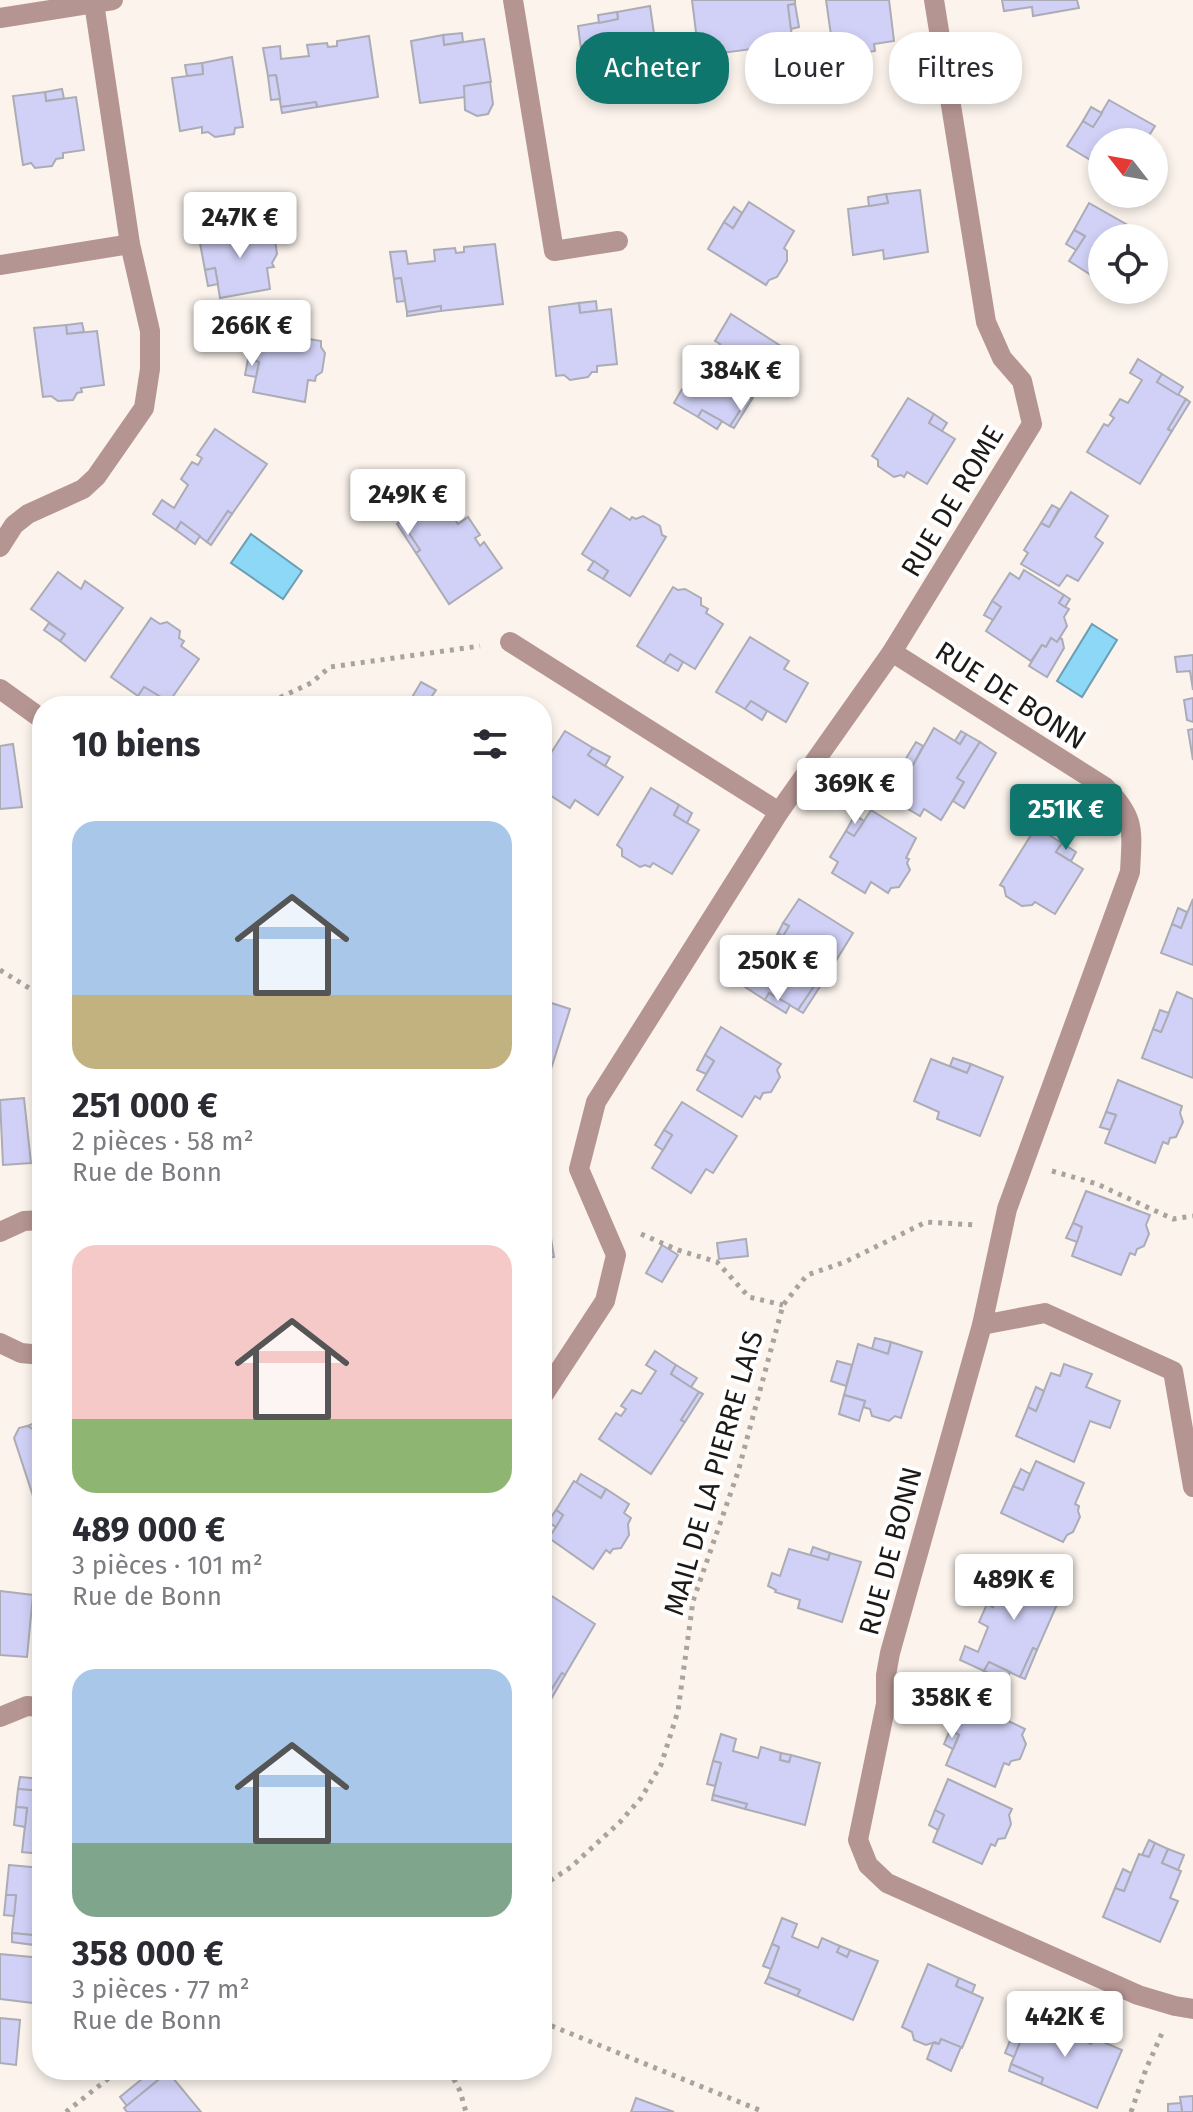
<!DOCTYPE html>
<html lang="fr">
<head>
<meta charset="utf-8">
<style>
	:root { --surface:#fff; --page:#f7f7f7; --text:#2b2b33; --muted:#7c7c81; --accent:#0f766e }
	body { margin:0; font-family:"Fira Sans",sans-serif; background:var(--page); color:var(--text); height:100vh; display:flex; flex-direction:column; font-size:30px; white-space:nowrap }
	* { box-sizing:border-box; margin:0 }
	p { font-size:26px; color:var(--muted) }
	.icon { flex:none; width:44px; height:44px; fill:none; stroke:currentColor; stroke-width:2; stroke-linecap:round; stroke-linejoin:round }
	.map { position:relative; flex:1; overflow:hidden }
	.drawer { position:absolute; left:32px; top:696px; width:520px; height:1384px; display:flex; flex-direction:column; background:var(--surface); border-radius:32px; box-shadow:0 4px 12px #0003 }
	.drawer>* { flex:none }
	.banner { position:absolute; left:576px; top:32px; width:496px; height:72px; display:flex; gap:16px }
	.needle { width:52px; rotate:301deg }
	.controls { position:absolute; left:1088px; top:128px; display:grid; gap:16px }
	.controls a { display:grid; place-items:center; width:80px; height:80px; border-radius:50%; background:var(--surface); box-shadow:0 4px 12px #0003; font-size:40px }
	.price { position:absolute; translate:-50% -68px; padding:0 18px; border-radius:8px; background:#fff; color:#222; font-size:26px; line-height:52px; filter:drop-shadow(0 2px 4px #0008) }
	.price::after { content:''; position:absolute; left:50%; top:48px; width:24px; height:18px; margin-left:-12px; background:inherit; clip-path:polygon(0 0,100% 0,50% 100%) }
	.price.selected { background:var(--accent); color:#fff }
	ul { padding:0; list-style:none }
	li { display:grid; align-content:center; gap:16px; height:424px; padding:0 40px }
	li span { display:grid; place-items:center; height:248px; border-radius:24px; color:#555 }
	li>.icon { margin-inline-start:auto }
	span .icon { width:144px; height:144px; fill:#fffc; stroke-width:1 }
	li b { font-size:34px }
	h2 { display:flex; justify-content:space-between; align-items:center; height:96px; padding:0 40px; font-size:34px }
	.chip { padding:0 28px; border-radius:32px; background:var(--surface); box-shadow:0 4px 12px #0003; font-size:28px; line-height:72px }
	.chip.selected { background:var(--accent); color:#fff }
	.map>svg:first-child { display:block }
	.water { fill:#8dd8f6; stroke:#6b9fb3; stroke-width:2 }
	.building { fill:#d1d1f7; stroke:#abacb5; stroke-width:2 }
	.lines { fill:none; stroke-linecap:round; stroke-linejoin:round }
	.path { stroke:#a9a39e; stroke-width:5; stroke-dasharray:4 6; stroke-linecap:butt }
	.minor { stroke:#b59592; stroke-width:20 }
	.labels { text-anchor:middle; stroke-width:8; stroke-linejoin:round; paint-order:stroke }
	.street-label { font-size:28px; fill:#1c1917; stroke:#fff }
</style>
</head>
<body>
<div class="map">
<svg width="1193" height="2112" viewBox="0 0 1193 2112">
	<rect width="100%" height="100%" fill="#fbf3ec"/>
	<g class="water">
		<polygon points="251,534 302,571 283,599 231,563"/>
		<polygon points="1092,624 1117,640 1082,697 1057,681"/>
	</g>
	<g class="building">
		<polygon points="692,0 795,0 795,4 788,5 792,37 759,42 760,48 699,56"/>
		<polygon points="826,0 889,0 894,41 874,44 875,51 869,52 866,56 847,59 842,55 834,56"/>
		<polygon points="1002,0 1077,0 1079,8 1033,16 1032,7 1004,11"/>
		<polygon points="795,4 799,27 791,29 788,5"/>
		<polygon points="650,6 659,68 613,77 611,67 584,72 578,26 618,19 617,12"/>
		<polygon points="617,12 618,19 599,23 598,15"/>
		<polygon points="462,33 463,42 444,45 443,35"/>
		<polygon points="443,35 444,45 484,39 491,82 464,86 466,97 420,103 411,41"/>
		<polygon points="369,36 378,97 317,107 316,102 281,107 276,75 268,76 263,48 280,46 281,59 309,56 307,45 327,43 328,47 337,46 337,41"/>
		<polygon points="792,37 794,43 760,48 759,42"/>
		<polygon points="232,57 243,127 235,128 234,134 215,137 208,132 202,133 202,127 180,131 172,78 203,74 202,63"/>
		<polygon points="202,63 203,74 187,76 185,65"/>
		<polygon points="276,75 280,99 271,100 268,76"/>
		<polygon points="490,82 493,104 488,114 477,116 465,110 464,86"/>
		<polygon points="62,89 64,99 46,101 45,92"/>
		<polygon points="45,92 46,101 76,97 84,150 63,153 63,158 56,159 52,166 35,168 31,163 23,165 13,96"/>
		<polygon points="1109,100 1155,126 1145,142 1102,142 1102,167 1067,146 1083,121 1093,127"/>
		<polygon points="316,102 317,107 282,113 281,107"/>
		<polygon points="1091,107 1102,113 1093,127 1083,121"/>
		<polygon points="920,190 928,252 884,259 883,250 853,255 848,209 888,203 886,194"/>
		<polygon points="886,194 888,203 869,206 868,197"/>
		<polygon points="749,202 794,231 784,248 787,251 787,261 777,277 769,280 766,285 708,249 724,222 733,228"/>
		<polygon points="1089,203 1149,237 1102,238 1102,282 1069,261 1085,236 1074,230"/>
		<polygon points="734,207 742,213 733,228 724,222"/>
		<polygon points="265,227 266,233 275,239 277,254 272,263 274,267 267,268 270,289 220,298 215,268 205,270 199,238"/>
		<polygon points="1074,230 1085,236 1076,250 1066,244"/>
		<polygon points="495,244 503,304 441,311 441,306 407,312 401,278 394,279 390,252 406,251 408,264 435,261 434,250 455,248 456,253 464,252 464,247"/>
		<polygon points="215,268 218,284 208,286 205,270"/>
		<polygon points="401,278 405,301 397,302 394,279"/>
		<polygon points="596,301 597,311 580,313 579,303"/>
		<polygon points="579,303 580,313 611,309 617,364 597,366 597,372 592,372 588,377 570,380 564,375 556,376 549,307"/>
		<polygon points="441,306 441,311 407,316 407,312"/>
		<polygon points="731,314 784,348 752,399 749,397 730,426 702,410 698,417 674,403 682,389 694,396 709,373 699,366 711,347 716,351 720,344 715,341"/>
		<polygon points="82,323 84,332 67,334 66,325"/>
		<polygon points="66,325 67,334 97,331 104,385 81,388 82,392 77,393 73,400 58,401 51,396 43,397 34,328"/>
		<polygon points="253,329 321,341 321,347 325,353 322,372 316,376 315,381 308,380 305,402 253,392 259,362 248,359"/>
		<polygon points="248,359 259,362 256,377 245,375"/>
		<polygon points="1138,359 1162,374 1157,382 1186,399 1168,429 1172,431 1140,484 1087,452 1104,424 1108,426 1114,418 1110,415 1120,399 1128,403 1142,380 1130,373"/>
		<polygon points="1162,374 1183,387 1178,395 1157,382"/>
		<polygon points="749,397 752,399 734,428 730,426"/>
		<polygon points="908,398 934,414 929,423 955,439 927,484 907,472 904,477 901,475 894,477 878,466 878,460 872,456"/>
		<polygon points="1186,399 1190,402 1172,431 1168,429"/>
		<polygon points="702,410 722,421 717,429 698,417"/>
		<polygon points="934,414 947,423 942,431 929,423"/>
		<polygon points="215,429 267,464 232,514 228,511 207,542 181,522 176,530 153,514 162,500 174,508 188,485 181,479 192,462 198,465 202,458 197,455"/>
		<polygon points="446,478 455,493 443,500 458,524 468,517 480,535 475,538 480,546 484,542 502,568 449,604 416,553 420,550 401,521 428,503 423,495"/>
		<polygon points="1071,492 1108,516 1095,537 1103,543 1078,581 1067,575 1059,586 1021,564 1028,553 1024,550 1041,523 1049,527"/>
		<polygon points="423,495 428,503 408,516 403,508"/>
		<polygon points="1052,505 1059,509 1049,527 1041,523"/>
		<polygon points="611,508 630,520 632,517 636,519 643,516 660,526 662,535 666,537 630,596 603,579 608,571 582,554"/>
		<polygon points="228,511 232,514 211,545 207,542"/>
		<polygon points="401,521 420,550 416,553 397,524"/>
		<polygon points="181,522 200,536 195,544 176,530"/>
		<polygon points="594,561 608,571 603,579 588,570"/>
		<polygon points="1024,570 1064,595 1059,603 1069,609 1064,617 1067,626 1057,642 1051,638 1046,647 1042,645 1031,661 986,631 1001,607 992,601 1010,573 1019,579"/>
		<polygon points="58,572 81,589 85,581 123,608 85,661 60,641 65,634 31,609"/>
		<polygon points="673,587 678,590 685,589 701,598 701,605 708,609 706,613 723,624 695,669 670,654 664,663 637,646"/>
		<polygon points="1064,595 1070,599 1065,607 1059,603"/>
		<polygon points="992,601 1001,607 993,620 984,615"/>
		<polygon points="151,618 160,624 167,622 180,631 179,638 184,641 181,646 199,659 169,702 144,687 138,696 111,677"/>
		<polygon points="49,623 65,634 60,641 44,630"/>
		<polygon points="750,637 789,661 784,669 808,683 786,722 751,701 745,709 716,692"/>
		<polygon points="1051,638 1057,642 1060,638 1062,639 1064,648 1047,677 1029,666 1042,645 1046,647"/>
		<polygon points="670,654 683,662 678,671 664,663"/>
		<polygon points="1193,655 1193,690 1190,671 1177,672 1175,657"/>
		<polygon points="421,682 436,690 428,702 435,706 407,706"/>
		<polygon points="144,687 159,696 152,705 138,696"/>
		<polygon points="1193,698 1193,722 1187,720 1184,700"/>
		<polygon points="751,701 767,711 762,720 745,709"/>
		<polygon points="934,728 960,744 966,734 980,742 957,778 964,782 941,820 924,809 920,816 898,803 902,795 889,787 905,760 913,765"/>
		<polygon points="1193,729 1193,760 1188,730"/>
		<polygon points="565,731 593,748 588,755 623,777 598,815 575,800 570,808 542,790 542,767"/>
		<polygon points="961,731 966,734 960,744 955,741"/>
		<polygon points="916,742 923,746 913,765 905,760"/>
		<polygon points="980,742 996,753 964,808 953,801 964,782 957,778"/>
		<polygon points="13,744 22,807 0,809 0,746"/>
		<polygon points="593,748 610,757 605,766 588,755"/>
		<polygon points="651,788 679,805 674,815 699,830 672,874 653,863 650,867 645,865 640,867 622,856 622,849 617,845"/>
		<polygon points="679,805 692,813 687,823 674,815"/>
		<polygon points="871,810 916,838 906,858 909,859 907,863 910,870 899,887 891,888 888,893 871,882 865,893 832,873 838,862 830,857 846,831 854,836"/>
		<polygon points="855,815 864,821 854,836 846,831"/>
		<polygon points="1036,827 1062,843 1056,852 1083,869 1055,914 1035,902 1032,905 1022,906 1006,896 1004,887 1000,885"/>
		<polygon points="1062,843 1076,852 1071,861 1056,852"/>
		<polygon points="799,899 853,933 821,985 817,982 798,1010 769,993 765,1000 742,985 751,972 762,979 776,955 767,950 778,933 783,936 789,926 783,923"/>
		<polygon points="1193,899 1193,965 1161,953 1172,924 1181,928"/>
		<polygon points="1178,908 1187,912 1181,928 1172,924"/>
		<polygon points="783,923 789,926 783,936 778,933"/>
		<polygon points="817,982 821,985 803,1013 798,1010"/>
		<polygon points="1177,992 1193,999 1193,1078 1142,1058 1153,1029 1161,1032"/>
		<polygon points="769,993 790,1005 786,1013 765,1000"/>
		<polygon points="542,1000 570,1009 551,1069 542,1066"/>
		<polygon points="1160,1010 1169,1013 1161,1032 1153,1029"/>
		<polygon points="721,1027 781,1064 777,1070 780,1077 771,1092 763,1093 760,1099 755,1096 742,1117 697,1090 714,1061 705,1055"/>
		<polygon points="705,1055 714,1061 706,1074 697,1070"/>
		<polygon points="953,1058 971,1064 967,1073 950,1066"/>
		<polygon points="931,1059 967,1073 971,1064 1003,1077 980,1136 937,1119 939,1112 914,1101"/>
		<polygon points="1118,1080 1182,1106 1180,1113 1183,1122 1176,1137 1170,1138 1168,1144 1163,1142 1155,1163 1105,1143 1116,1115 1106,1112"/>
		<polygon points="24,1098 31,1163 3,1165 0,1100"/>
		<polygon points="682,1102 737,1136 713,1173 706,1169 691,1193 652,1168 672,1135 664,1130"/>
		<polygon points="1106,1112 1116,1115 1110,1130 1100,1127"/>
		<polygon points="664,1130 672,1135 663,1150 655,1145"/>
		<polygon points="1086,1191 1150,1215 1146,1225 1149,1234 1144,1246 1137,1249 1135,1255 1130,1253 1121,1275 1072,1256 1082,1227 1073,1223"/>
		<polygon points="542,1195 544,1195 554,1257 542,1259"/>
		<polygon points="1073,1223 1082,1227 1077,1242 1066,1238"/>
		<polygon points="746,1239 748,1256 719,1259 717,1243"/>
		<polygon points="662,1245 678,1255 662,1282 646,1273"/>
		<polygon points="875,1338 891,1342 888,1354 872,1349"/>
		<polygon points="891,1342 922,1352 901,1418 895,1416 889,1421 872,1416 870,1409 863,1407 865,1401 844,1395 858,1344 888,1354"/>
		<polygon points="655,1351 676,1365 671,1374 699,1392 681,1420 685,1422 651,1474 599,1439 616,1413 621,1416 626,1409 621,1406 632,1390 641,1394 656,1371 646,1365"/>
		<polygon points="837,1361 852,1365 846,1386 831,1381"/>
		<polygon points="1064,1364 1092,1374 1086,1387 1120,1401 1110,1428 1090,1421 1074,1462 1016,1436 1028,1407 1036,1411 1051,1373 1060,1376"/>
		<polygon points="676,1365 697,1378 691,1387 671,1374"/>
		<polygon points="1036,1387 1044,1391 1036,1411 1028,1407"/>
		<polygon points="699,1392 703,1394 685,1422 681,1420"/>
		<polygon points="844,1395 865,1401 859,1421 839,1414"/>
		<polygon points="42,1420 42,1433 36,1435 35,1430 27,1426"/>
		<polygon points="27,1426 35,1430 36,1435 42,1433 42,1493 33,1496 14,1438 19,1428"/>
		<polygon points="1036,1461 1084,1483 1075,1504 1079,1506 1078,1511 1080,1517 1073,1532 1067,1535 1063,1542 1001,1513 1013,1486 1023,1490"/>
		<polygon points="1021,1469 1030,1474 1023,1490 1013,1486"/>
		<polygon points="581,1474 606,1489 601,1498 576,1483"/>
		<polygon points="574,1481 601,1498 606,1489 629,1504 624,1513 631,1518 628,1524 629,1535 621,1548 613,1549 610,1553 606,1550 593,1569 549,1538 563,1515 556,1510"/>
		<polygon points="556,1510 563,1515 556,1527 548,1522"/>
		<polygon points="813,1547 830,1553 828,1560 810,1556"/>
		<polygon points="789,1549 828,1560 830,1553 861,1562 842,1622 798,1608 800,1600 775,1592 776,1590 768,1586 772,1573 780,1576"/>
		<polygon points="1004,1564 1063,1591 1037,1650 1033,1648 1020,1677 989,1662 984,1671 960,1660 965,1646 978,1652 988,1627 979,1622 987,1604 993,1607 997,1596 992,1594"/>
		<polygon points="0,1591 33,1595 27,1657 0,1655"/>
		<polygon points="544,1591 595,1624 565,1675 562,1673 543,1703 542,1595"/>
		<polygon points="992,1594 997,1596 993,1607 987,1604"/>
		<polygon points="1033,1648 1037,1650 1025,1679 1020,1677"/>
		<polygon points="989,1662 1010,1672 1006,1681 984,1671"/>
		<polygon points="562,1673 565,1675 547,1706 543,1703"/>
		<polygon points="962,1699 1025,1729 1022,1735 1026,1744 1020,1759 1011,1761 1009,1765 1004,1763 995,1787 946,1765 959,1735 950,1730"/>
		<polygon points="950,1730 959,1735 953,1749 944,1744"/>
		<polygon points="721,1734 736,1739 733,1751 758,1758 761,1747 781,1753 780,1760 789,1762 791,1755 820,1763 805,1825 745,1809 747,1804 713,1795 721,1763 713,1761"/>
		<polygon points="781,1753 791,1755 789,1762 780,1760"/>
		<polygon points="713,1761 721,1763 715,1786 707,1784"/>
		<polygon points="20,1777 42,1779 42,1791 18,1789"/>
		<polygon points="948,1779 1012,1809 1009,1815 1011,1824 1005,1838 998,1839 995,1846 991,1844 982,1864 933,1842 944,1815 935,1810"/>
		<polygon points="18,1789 42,1791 42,1854 22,1852 27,1808 16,1807"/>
		<polygon points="713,1795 747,1804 745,1809 712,1800"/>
		<polygon points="16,1807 27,1808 25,1827 14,1825"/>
		<polygon points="935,1810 944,1815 938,1830 929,1825"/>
		<polygon points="1149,1840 1155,1843 1149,1857 1142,1855"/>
		<polygon points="1155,1843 1168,1849 1162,1863 1181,1871 1170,1898 1178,1901 1160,1942 1103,1917 1115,1888 1124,1891 1139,1854 1149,1857"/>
		<polygon points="1168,1849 1184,1855 1178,1870 1162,1863"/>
		<polygon points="9,1865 42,1868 42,1936 12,1933 16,1895 6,1895"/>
		<polygon points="1123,1869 1131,1873 1124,1891 1115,1888"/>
		<polygon points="6,1895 16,1895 14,1916 4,1915"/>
		<polygon points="782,1918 797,1924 792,1937 818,1948 822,1938 840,1946 837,1952 847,1957 850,1950 878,1961 853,2020 797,1996 800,1990 768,1977 779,1947 772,1944"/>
		<polygon points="12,1933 42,1936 42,1946 12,1942"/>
		<polygon points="772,1944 779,1947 771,1969 763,1966"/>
		<polygon points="840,1946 850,1950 847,1957 837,1952"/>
		<polygon points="0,1954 42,1958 42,2004 0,1999"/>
		<polygon points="928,1964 959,1978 956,1986 983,1998 962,2048 941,2039 939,2044 935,2042 926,2045 914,2040 912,2032 902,2027"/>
		<polygon points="768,1977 800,1990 797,1996 765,1983"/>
		<polygon points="959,1978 975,1985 972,1993 956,1986"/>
		<polygon points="1025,2005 1041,2013 1037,2024 1061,2036 1066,2025 1085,2034 1083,2040 1091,2044 1094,2038 1122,2050 1097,2108 1041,2084 1043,2078 1011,2064 1023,2035 1014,2031"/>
		<polygon points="0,2018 20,2020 16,2065 0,2063"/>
		<polygon points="1014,2031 1023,2035 1014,2057 1005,2053"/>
		<polygon points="1085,2034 1094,2038 1091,2044 1083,2040"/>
		<polygon points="941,2039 961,2047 951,2071 927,2059 933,2043 939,2044"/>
		<polygon points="1011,2064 1043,2078 1041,2084 1009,2071"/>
		<polygon points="153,2070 160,2070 164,2075 127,2106 120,2097"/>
		<polygon points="168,2072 201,2112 127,2112 124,2108"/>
		<polygon points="1193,2096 1193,2112 1182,2112 1180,2097"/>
		<polygon points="636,2098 674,2112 631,2112"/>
		<polygon points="1181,2103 1182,2112 1168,2112 1168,2104"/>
	</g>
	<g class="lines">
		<g class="path">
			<polyline points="262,706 311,683 330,667 480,646"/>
			<polyline points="0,970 42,996"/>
			<polyline points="1052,1171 1097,1184 1173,1219 1193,1216"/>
			<polyline points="641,1234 678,1250 717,1262 749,1297 783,1305"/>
			<polyline points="542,1886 571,1867 620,1822 641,1798 661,1765 678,1711 693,1601 738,1472 783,1305 807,1275 845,1262 926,1222 975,1225"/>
			<polyline points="542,2022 764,2112"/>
			<polyline points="449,2070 460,2091 466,2112"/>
			<polyline points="66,2112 119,2070"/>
			<polyline points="1131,2112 1146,2069 1163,2031"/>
		</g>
		<g class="minor">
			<polyline points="513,0 554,251 618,241"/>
			<polyline points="0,18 113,0"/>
			<polyline points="1,265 130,244"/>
			<polyline points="0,547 14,525 28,514 83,489 96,477 144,408 150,369 150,331 130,244 94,3"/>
			<polyline points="510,642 779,812"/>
			<path d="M892,652l213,135c31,31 27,43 25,85l-123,337 -25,116 -92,328 -4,22v29l-28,136 10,25 19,18 251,112 37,11 18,3"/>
			<polyline points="0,689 42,719"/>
			<polyline points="0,1232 24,1221 42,1220"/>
			<polyline points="982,1325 1045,1313 1173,1371 1193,1487"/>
			<polyline points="0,1343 21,1353 42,1355"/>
			<polyline points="542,1397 605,1301 616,1255 579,1169 596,1102 779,812 892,652 1032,424 1022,381 1002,358 986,322 934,0"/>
			<polyline points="0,1717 27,1706 42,1707"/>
		</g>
	</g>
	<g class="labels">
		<g class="street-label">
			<text transform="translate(952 501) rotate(-59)" y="10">RUE DE ROME</text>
			<text transform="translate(1011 695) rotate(33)" y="10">RUE DE BONN</text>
			<text transform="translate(713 1473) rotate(-74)" y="10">MAIL DE LA PIERRE LAIS</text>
			<text transform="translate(890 1551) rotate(-75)" y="10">RUE DE BONN</text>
		</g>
	</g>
</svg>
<div class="controls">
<a><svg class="needle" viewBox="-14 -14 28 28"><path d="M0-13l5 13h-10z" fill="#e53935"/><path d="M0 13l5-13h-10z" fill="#7c7c81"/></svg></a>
<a><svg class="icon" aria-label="locate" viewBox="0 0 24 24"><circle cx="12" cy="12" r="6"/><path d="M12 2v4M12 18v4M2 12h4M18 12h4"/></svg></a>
</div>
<b class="price" style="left:240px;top:260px">247K €</b>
<b class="price" style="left:252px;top:368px">266K €</b>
<b class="price" style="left:741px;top:413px">384K €</b>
<b class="price" style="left:408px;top:537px">249K €</b>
<b class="price" style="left:855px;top:826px">369K €</b>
<b class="price selected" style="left:1066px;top:852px">251K €</b>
<b class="price" style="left:778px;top:1003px">250K €</b>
<b class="price" style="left:1014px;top:1622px">489K €</b>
<b class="price" style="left:952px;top:1740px">358K €</b>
<b class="price" style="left:1065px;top:2059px">442K €</b>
<div class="banner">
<a class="chip selected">Acheter</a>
<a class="chip">Louer</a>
<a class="chip">Filtres</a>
</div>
<section class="drawer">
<h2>10 biens<svg class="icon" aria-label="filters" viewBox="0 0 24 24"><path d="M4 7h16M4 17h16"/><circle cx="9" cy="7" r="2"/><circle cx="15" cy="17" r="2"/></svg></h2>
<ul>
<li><span style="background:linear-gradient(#a9c7e8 70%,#c2b280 0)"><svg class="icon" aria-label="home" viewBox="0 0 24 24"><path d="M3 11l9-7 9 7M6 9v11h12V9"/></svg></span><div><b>251 000 €</b><p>2 pièces · 58 m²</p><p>Rue de Bonn</p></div></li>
<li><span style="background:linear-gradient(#f6c9c9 70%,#8fb573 0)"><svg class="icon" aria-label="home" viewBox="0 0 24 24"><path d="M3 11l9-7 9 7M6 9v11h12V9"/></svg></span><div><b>489 000 €</b><p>3 pièces · 101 m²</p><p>Rue de Bonn</p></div></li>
<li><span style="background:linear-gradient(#a9c7e8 70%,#7fa58c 0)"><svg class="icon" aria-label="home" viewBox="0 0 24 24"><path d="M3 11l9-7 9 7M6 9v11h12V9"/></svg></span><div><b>358 000 €</b><p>3 pièces · 77 m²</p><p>Rue de Bonn</p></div></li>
</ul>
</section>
</div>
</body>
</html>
